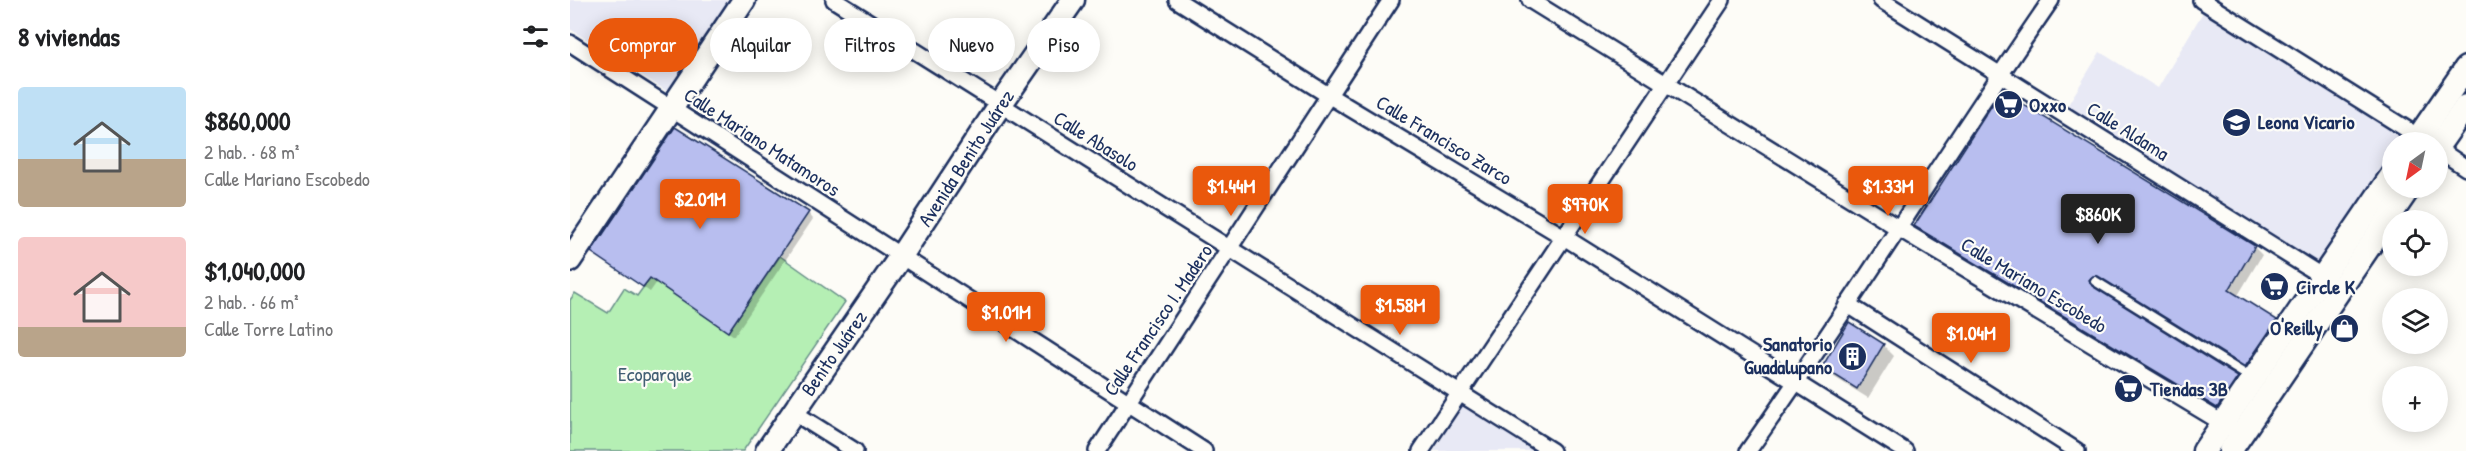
<!DOCTYPE html>
<html lang="es">
<head>
<meta charset="utf-8">
<style>
	:root { --surface:#fff; --page:#f2f2f2; --text:#202124; --muted:#757577; --accent:#ea580c }
	body { margin:0; font-family:"Patrick Hand",sans-serif; background:var(--page); color:var(--text); height:100vh; display:flex; flex-direction:column; font-size:22px; white-space:nowrap }
	* { box-sizing:border-box; margin:0 }
	p { font-size:20px; color:var(--muted) }
	.icon { flex:none; width:33px; height:33px; fill:none; stroke:currentColor; stroke-width:2; stroke-linecap:round; stroke-linejoin:round }
	.map { position:relative; flex:1; overflow:hidden }
	.side { display:flex; flex-direction:column; background:var(--surface); width:570px }
	.side>* { flex:none }
	.hud { position:absolute; left:18px; top:18px; width:570px; height:54px; display:flex; gap:12px }
	.needle { width:39px; rotate:213deg }
	.buttons { position:absolute; left:1812px; top:132px; display:grid; gap:12px }
	.buttons a { display:grid; place-items:center; width:66px; height:66px; border-radius:50%; background:var(--surface); box-shadow:0 3px 15px #0003; font-size:30px }
	.price { position:absolute; translate:-50% -51px; padding:0 14px; border-radius:6px; background:var(--accent); color:#fff; font-size:20px; line-height:39px; filter:drop-shadow(0 2px 3px #0008) }
	.price::after { content:''; position:absolute; left:50%; top:36px; width:18px; height:14px; margin-left:-9px; background:inherit; clip-path:polygon(0 0,100% 0,50% 100%) }
	.price.selected { background:#222; color:#fff }
	ul { padding:0; list-style:none }
	li { display:flex; align-items:center; gap:18px; height:150px; padding:0 18px }
	li span { display:grid; place-items:center; flex:none; width:168px; height:120px; border-radius:6px; color:#555 }
	li>.icon { margin-inline-start:auto }
	span .icon { width:72px; height:72px; fill:#fffc; stroke-width:1 }
	li b { font-size:26px }
	h2 { display:flex; justify-content:space-between; align-items:center; height:72px; padding:0 18px; font-size:26px }
	.pill { padding:0 21px; border-radius:27px; background:var(--surface); box-shadow:0 3px 15px #0003; font-size:21px; line-height:54px }
	.pill.selected { background:var(--accent); color:#fff }
	main { display:flex; flex:1; min-height:0 }
	.map>svg:first-child { display:block }
	.built { fill:#e8e9f5 }
	.green { fill:#b5efb4; stroke:#688f89; stroke-width:1.5 }
	.shadow { fill:#0003 }
	.building { fill:#b8beef; stroke:#1b2f5e; stroke-width:1.5 }
	.lines { fill:none; stroke-linecap:round; stroke-linejoin:round }
	.lane-casing { stroke:#1b2f5e; stroke-width:12 }
	.street-casing { stroke:#1b2f5e; stroke-width:20 }
	.secondary-casing { stroke:#1b2f5e; stroke-width:27 }
	.lane { stroke:#fdfcf7; stroke-width:8 }
	.street { stroke:#fdfcf7; stroke-width:15 }
	.secondary { stroke:#fdfcf7; stroke-width:22 }
	.labels { text-anchor:middle; stroke-width:4.5; stroke-linejoin:round; paint-order:stroke }
	.poi-label { font-size:20px; font-weight:bold; fill:#1b2f5e; stroke:#fdfcf7; text-anchor:start }
	.street-label { font-size:20px; fill:#1b2f5e; stroke:#fdfcf7 }
	.park-label { font-size:20px; fill:#425f74; stroke:#fdfcf7 }
</style>
</head>
<body>
<main>
<section class="side">
<h2>8 viviendas<svg class="icon" aria-label="filters" viewBox="0 0 24 24"><path d="M4 7h16M4 17h16"/><circle cx="9" cy="7" r="2"/><circle cx="15" cy="17" r="2"/></svg></h2>
<ul>
<li><span style="background:linear-gradient(#bfe0f5 60%,#b9a48a 0)"><svg class="icon" aria-label="home" viewBox="0 0 24 24"><path d="M3 11l9-7 9 7M6 9v11h12V9"/></svg></span><div><b>$860,000</b><p>2 hab. · 68 m²</p><p>Calle Mariano Escobedo</p></div></li>
<li><span style="background:linear-gradient(#f6c9c9 75%,#b9a48a 0)"><svg class="icon" aria-label="home" viewBox="0 0 24 24"><path d="M3 11l9-7 9 7M6 9v11h12V9"/></svg></span><div><b>$1,040,000</b><p>2 hab. · 66 m²</p><p>Calle Torre Latino</p></div></li>
</ul>
</section>
<div class="map">
<svg width="1896" height="451" viewBox="0 0 1896 451">
	<rect width="100%" height="100%" fill="#fdfcf7"/>
	<filter id="ink" filterUnits="userSpaceOnUse"><feTurbulence type="fractalNoise" baseFrequency=".0167" numOctaves="2"/><feDisplacementMap in="SourceGraphic" scale="12" xChannelSelector="R" yChannelSelector="G"/><feConvolveMatrix kernelMatrix="1 2 1 2 8 2 1 2 1" color-interpolation-filters="sRGB"/></filter>
	<g filter="url(#ink)">
		<g class="built">
			<polygon points="0,0 166,0 104,96 0,29"/>
			<polygon points="1636,7 1836,137 1832,142 1822,142 1822,157 1752,266 1496,108 1530,52 1588,88"/>
			<polygon points="892,405 963,451 864,451"/>
		</g>
		<polygon class="green" points="210,256 275,302 173,451 0,451 0,300 5,293 38,313 54,288 67,296 80,278 158,332"/>
		<g class="shadow">
			<polygon points="1432,93 1684,247 1692,255 1667,297 1706,321 1713,329 1683,374 1537,283 1531,283 1526,289 1667,378 1675,386 1655,415 1354,234 1346,226"/>
			<polygon points="238,213 243,219 164,336 87,282 80,292 23,252"/>
			<polygon points="1280,324 1313,345 1324,356 1298,398 1264,377 1254,367"/>
		</g>
		<g class="building">
			<polygon points="1431,91 1685,246 1659,290 1707,320 1675,367 1528,276 1523,276 1519,280 1522,286 1668,377 1647,408 1344,226"/>
			<polygon points="105,127 239,212 158,332 80,278 73,287 21,252"/>
			<polygon points="1279,322 1314,344 1287,389 1252,367"/>
		</g>
		<g class="lines">
			<defs>
				<polyline id="lane" points="1525,281 1681,378"/>
				<g id="street">
					<polyline points="264,0 982,451"/>
					<polyline points="607,0 758,95 994,237 1335,451"/>
					<polyline points="960,0 1330,229 1661,428"/>
					<polyline points="1311,0 1753,277"/>
					<polyline points="1631,0 1849,137"/>
					<polyline points="0,43 634,451"/>
					<polyline points="1868,149 1896,168"/>
					<polyline points="1277,304 1507,451"/>
					<polyline points="223,412 285,451"/>
					<polyline points="527,451 821,0"/>
					<polyline points="851,451 1152,0"/>
					<path d="M1178,451c105,-148 200,-302 303,-451"/>
				</g>
				<g id="secondary">
					<polyline points="1845,142 1896,68"/>
					<polyline points="1868,146 1896,106"/>
					<polyline points="0,260 174,0"/>
					<polyline points="197,451 331,256 430,105 503,0"/>
					<polyline points="1634,451 1822,175"/>
					<polyline points="1660,451 1839,188"/>
				</g>
			</defs>
			<use href="#lane" class="lane-casing"/>
			<use href="#street" class="street-casing"/>
			<use href="#secondary" class="secondary-casing"/>
			<use href="#lane" class="lane"/>
			<use href="#street" class="street"/>
			<use href="#secondary" class="secondary"/>
		</g>
	</g>
	<defs>
		<symbol id="supermarket-disc" viewBox="-11 -11 22 22"><circle r="9.5" fill="#1b2f5e" stroke="#fdfcf7"/><path d="M-6-5.5h2.5l.6 2H6L4.5 2H-2.5L-4.4-4H-6ZM-1.5 3.2a1.3 1.3 0 1 0 .1 0ZM3 3.2a1.3 1.3 0 1 0 .1 0Z" fill="#fff"/></symbol>
		<symbol id="school-disc" viewBox="-11 -11 22 22"><circle r="9.5" fill="#1b2f5e" stroke="#fdfcf7"/><path d="M0-5L7-2L0 1L-7-2ZM-4 1L0 2.5L4 1V4Q0 6-4 4Z" fill="#fff"/></symbol>
		<symbol id="shop-disc" viewBox="-11 -11 22 22"><circle r="9.5" fill="#1b2f5e" stroke="#fdfcf7"/><path d="M-5-2.5h2.3a2.7 3.5 0 0 1 5.4 0H5L5.5 6h-11ZM-1.5-2.5h3a1.5 2.3 0 0 0-3 0Z" fill="#fff"/></symbol>
		<symbol id="building-disc" viewBox="-11 -11 22 22"><circle r="9.5" fill="#1b2f5e" stroke="#fdfcf7"/><path d="M-4-6H4V6H1V3H-1V6H-4ZM-2.5-4.3h1.7v1.8h-1.7ZM.8-4.3h1.7v1.8H.8ZM-2.5-1h1.7V.8h-1.7ZM.8-1h1.7V.8H.8Z" fill="#fff"/></symbol>
	</defs>
	<g fill-rule="evenodd">
		<use href="#supermarket-disc" x="1422" y="88" width="33" height="33"/>
		<use href="#school-disc" x="1650" y="106" width="33" height="33"/>
		<use href="#supermarket-disc" x="1688" y="270" width="33" height="33"/>
		<use href="#shop-disc" x="1758" y="312" width="33" height="33"/>
		<use href="#building-disc" x="1266" y="340" width="33" height="33"/>
		<use href="#supermarket-disc" x="1542" y="372" width="33" height="33"/>
	</g>
	<g class="labels">
		<g class="poi-label">
			<text x="1459" y="112">Oxxo</text>
			<text x="1688" y="129">Leona Vicario</text>
			<text x="1726" y="294">Circle K</text>
			<text x="1753" y="335" text-anchor="end">O'Reilly</text>
			<text x="1262" y="351" text-anchor="end">Sanatorio<tspan x="1262" dy="23">Guadalupano</tspan></text>
			<text x="1580" y="396">Tiendas 3B</text>
		</g>
		<g class="street-label">
			<text transform="translate(1558 131) rotate(32)" y="7">Calle Aldama</text>
			<text transform="translate(874 140) rotate(31)" y="7">Calle Francisco Zarco</text>
			<text transform="translate(526 141) rotate(32)" y="7">Calle Abasolo</text>
			<text transform="translate(192 142) rotate(33)" y="7">Calle Mariano Matamoros</text>
			<text transform="translate(396 158) rotate(-57)" y="7">Avenida Benito Juárez</text>
			<text transform="translate(1464 285) rotate(31)" y="7">Calle Mariano Escobedo</text>
			<text transform="translate(588 320) rotate(-56)" y="7">Calle Francisco I. Madero</text>
			<text transform="translate(264 353) rotate(-55)" y="7">Benito Juárez</text>
		</g>
		<g class="park-label">
			<text x="85" y="381">Ecoparque</text>
		</g>
	</g>
</svg>
<div class="buttons">
<a><svg class="needle" viewBox="-14 -14 28 28"><path d="M0-13l5 13h-10z" fill="#e53935"/><path d="M0 13l5-13h-10z" fill="#757577"/></svg></a>
<a><svg class="icon" aria-label="locate" viewBox="0 0 24 24"><circle cx="12" cy="12" r="6"/><path d="M12 2v4M12 18v4M2 12h4M18 12h4"/></svg></a>
<a><svg class="icon" aria-label="layers" viewBox="0 0 24 24"><path d="M12 4l9 5-9 5-9-5zM3 14l9 5 9-5"/></svg></a>
<a>+</a>
</div>
<b class="price" style="left:661px;top:217px">$1.44M</b>
<b class="price" style="left:1318px;top:217px">$1.33M</b>
<b class="price" style="left:130px;top:230px">$2.01M</b>
<b class="price" style="left:1015px;top:235px">$970K</b>
<b class="price selected" style="left:1528px;top:245px">$860K</b>
<b class="price" style="left:830px;top:336px">$1.58M</b>
<b class="price" style="left:436px;top:343px">$1.01M</b>
<b class="price" style="left:1401px;top:364px">$1.04M</b>
<div class="hud">
<a class="pill selected">Comprar</a>
<a class="pill">Alquilar</a>
<a class="pill">Filtros</a>
<a class="pill">Nuevo</a>
<a class="pill">Piso</a>
</div>
</div>
</main>
</body>
</html>
